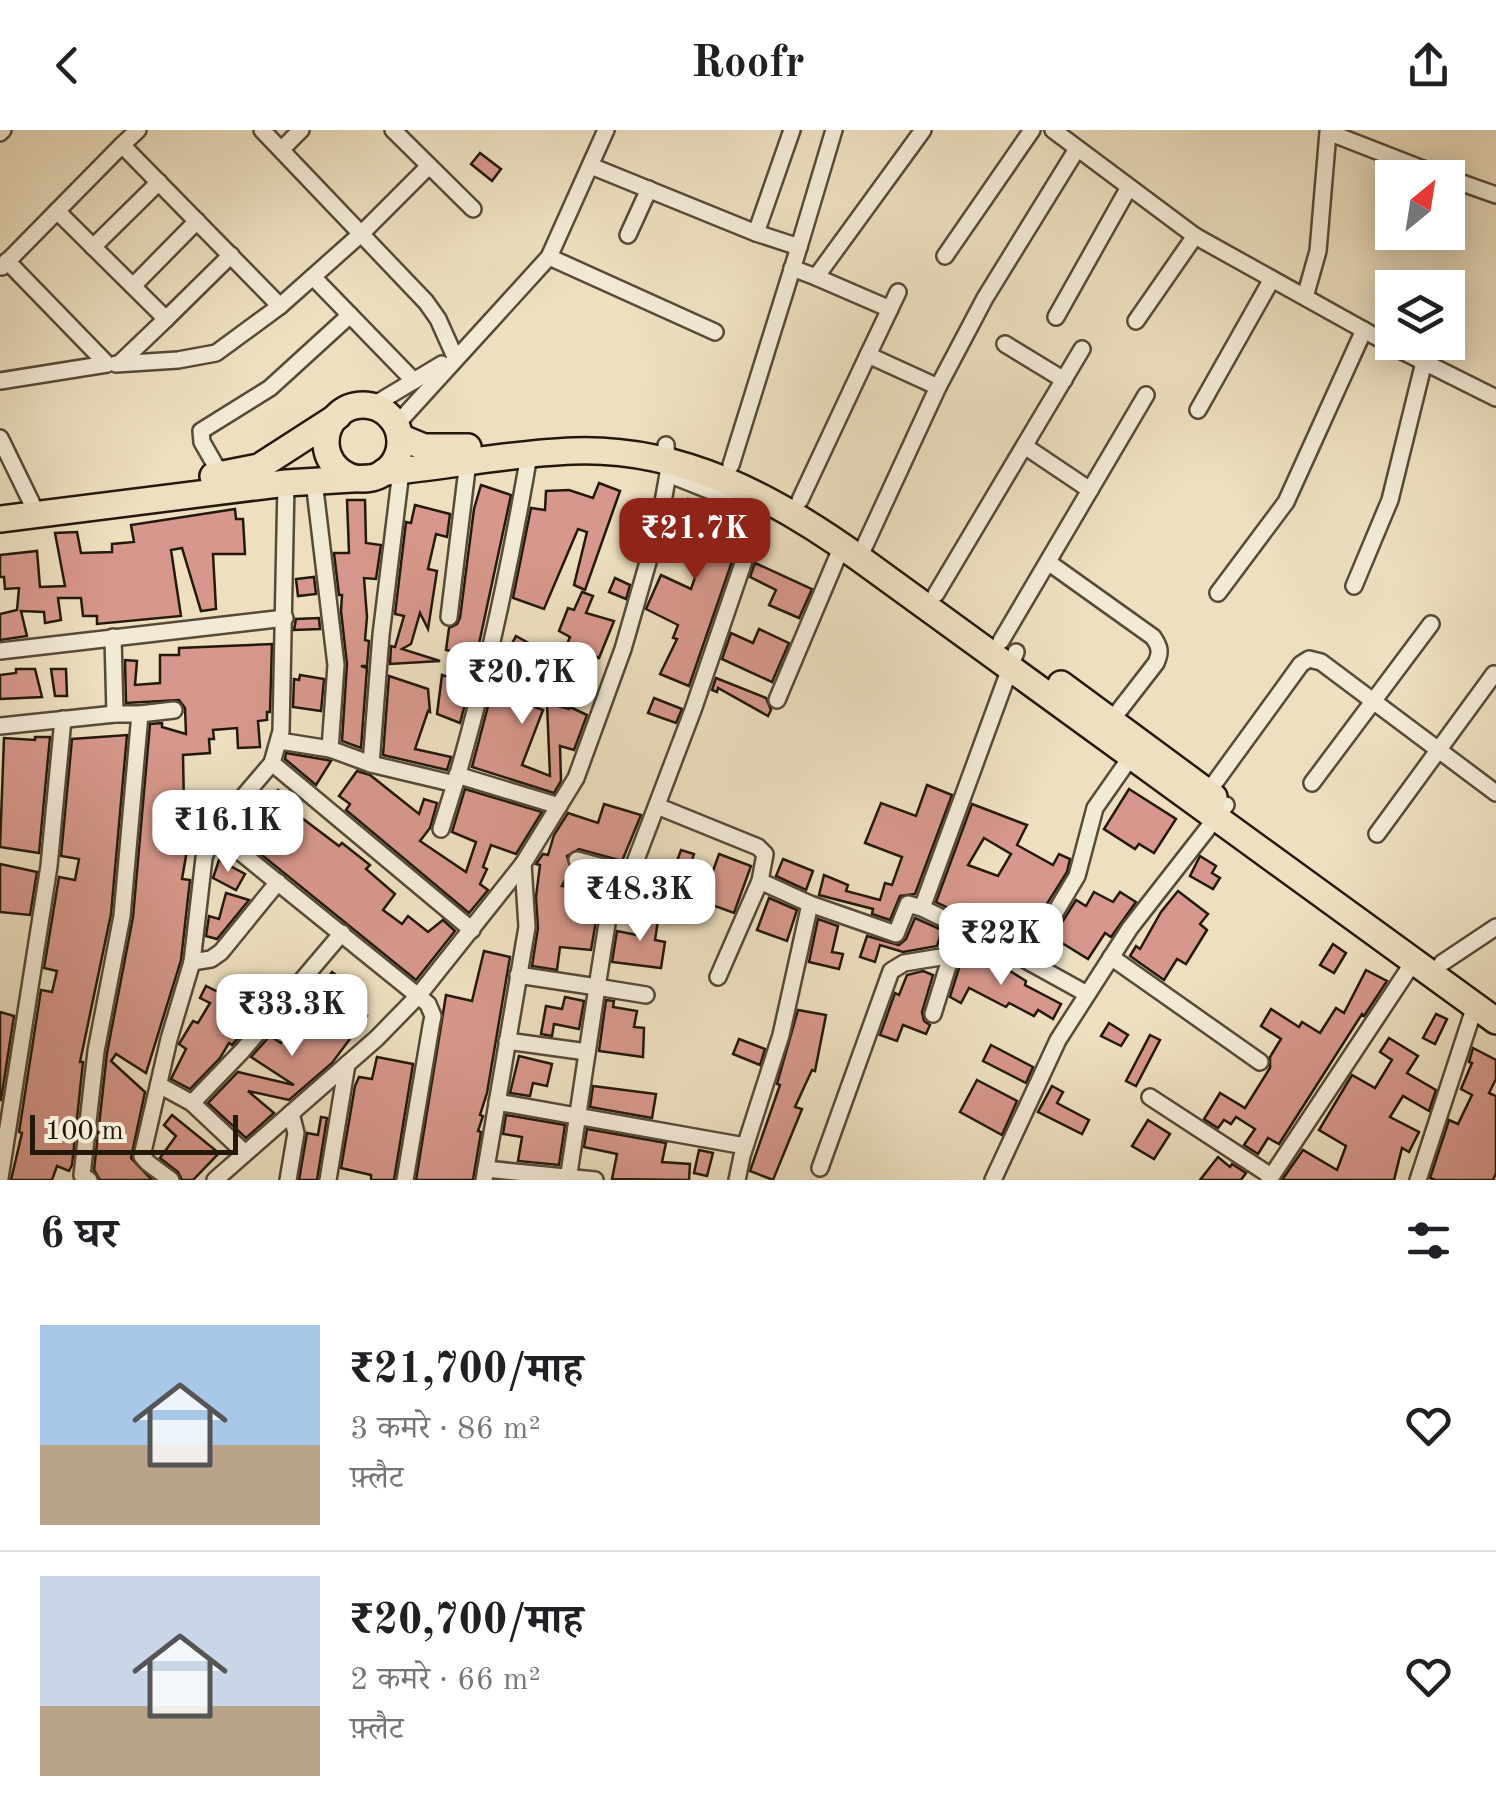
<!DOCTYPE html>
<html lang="hi">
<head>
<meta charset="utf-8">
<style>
	:root { --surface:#fff; --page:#f6f6f6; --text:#202124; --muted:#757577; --line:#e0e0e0; --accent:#8f2418 }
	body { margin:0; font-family:"Old Standard TT","Noto Serif Devanagari",serif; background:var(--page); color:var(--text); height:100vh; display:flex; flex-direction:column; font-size:38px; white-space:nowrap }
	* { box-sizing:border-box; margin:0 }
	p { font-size:32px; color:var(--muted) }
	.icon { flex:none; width:55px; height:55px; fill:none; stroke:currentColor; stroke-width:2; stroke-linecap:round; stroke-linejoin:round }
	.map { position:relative; height:1050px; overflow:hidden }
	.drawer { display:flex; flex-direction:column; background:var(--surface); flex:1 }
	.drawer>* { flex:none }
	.needle { width:65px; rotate:30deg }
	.controls { position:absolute; left:1375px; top:30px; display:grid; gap:20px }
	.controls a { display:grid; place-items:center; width:90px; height:90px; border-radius:0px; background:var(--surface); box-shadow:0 5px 25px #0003; font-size:50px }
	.scale { position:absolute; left:30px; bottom:25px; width:208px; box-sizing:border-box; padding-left:10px; border:5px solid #23190b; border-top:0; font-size:28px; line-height:35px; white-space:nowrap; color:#23190b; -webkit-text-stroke:8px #f3ead6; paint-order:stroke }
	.price { position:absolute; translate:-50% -85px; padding:0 22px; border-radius:20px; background:#fff; color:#222; font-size:32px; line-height:65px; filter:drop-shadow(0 2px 5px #0008) }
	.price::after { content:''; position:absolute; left:50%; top:60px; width:30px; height:22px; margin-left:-15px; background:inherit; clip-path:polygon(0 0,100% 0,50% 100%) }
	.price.selected { background:var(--accent); color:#fff }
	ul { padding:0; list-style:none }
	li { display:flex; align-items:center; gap:30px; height:250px; padding:0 40px }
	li+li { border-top:2px solid var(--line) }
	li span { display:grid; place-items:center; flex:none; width:280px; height:200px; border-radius:0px; color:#555 }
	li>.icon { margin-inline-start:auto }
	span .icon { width:120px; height:120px; fill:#fffc; stroke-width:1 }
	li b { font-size:42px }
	h2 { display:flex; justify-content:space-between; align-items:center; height:120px; padding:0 40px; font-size:42px }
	header { display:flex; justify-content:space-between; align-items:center; height:130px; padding:0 40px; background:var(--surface); font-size:45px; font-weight:600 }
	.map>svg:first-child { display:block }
	.building { fill:#d7978c; stroke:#23190b; stroke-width:2.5; fill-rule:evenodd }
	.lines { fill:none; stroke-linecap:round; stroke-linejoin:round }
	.minor-casing { stroke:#564a38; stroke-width:20 }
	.primary-casing { stroke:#23190b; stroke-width:30 }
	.minor { stroke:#f3ead6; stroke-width:15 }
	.primary { stroke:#eddfc0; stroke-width:25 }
</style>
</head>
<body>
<header><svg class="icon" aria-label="back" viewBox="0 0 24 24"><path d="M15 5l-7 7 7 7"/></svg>Roofr<svg class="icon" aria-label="share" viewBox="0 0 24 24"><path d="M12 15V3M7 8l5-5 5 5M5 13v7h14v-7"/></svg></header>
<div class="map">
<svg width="1496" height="1050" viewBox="0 0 1496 1050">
	<rect width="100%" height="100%" fill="#eddfc0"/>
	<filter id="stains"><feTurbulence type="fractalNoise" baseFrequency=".002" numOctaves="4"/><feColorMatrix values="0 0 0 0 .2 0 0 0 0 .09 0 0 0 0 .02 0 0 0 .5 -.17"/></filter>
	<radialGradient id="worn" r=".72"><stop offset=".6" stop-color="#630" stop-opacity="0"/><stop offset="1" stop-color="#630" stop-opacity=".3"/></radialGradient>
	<g class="building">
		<polygon points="480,23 501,39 492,51 471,34"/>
		<polygon points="599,353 620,361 585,460 574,455 587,402 578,399 544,479 513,468 531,378 545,380 546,361 569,360 593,368"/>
		<polygon points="481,355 511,365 474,537 461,535 453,566 466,570 460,593 437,584 442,545 448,547 452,521 446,520 449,498 457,494 460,488 474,379"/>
		<polygon points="688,369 745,394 689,556 660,544 677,509 673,508 678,495 646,479 661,445 691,459 699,436 664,418"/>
		<polygon points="347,370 365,370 366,413 381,415 376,449 364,448 367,487 365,510 369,511 367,536 361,536 367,538 361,618 342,611 347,534 341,481 342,465 339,465 334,423 349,423"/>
		<polygon points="415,375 450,384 447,407 436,404 428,439 437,441 428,499 420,483 411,514 402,519 440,531 390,534 391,516 395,517 404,486 395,484 406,392 411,393"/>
		<polygon points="235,379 236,389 243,389 245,424 213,424 216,479 201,481 182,418 171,420 181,486 97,494 97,486 83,486 81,468 58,468 61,490 45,493 44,482 21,481 27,506 0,510 0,484 17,480 19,458 5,459 4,447 0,447 0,425 37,421 40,457 65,456 55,403 77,402 81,423 112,422 112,414 134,412 131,395"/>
		<polygon points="755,433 812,459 799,488 769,475 776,460 750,447"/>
		<polygon points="314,447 316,464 298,466 296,449"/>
		<polygon points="615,448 630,455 626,469 609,462"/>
		<polygon points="582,462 593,466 586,483 614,491 599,528 567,514 570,507 559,501 568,478 574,480"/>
		<polygon points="319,488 320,499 294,500 296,489"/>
		<polygon points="759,499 789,513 772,552 722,529 731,503 753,513"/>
		<polygon points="516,506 534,516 514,569 543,580 522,635 550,646 547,573 569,579 570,577 587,585 574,620 560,616 561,651 554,663 472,637 497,542"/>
		<polygon points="272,514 270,582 267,582 267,590 258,591 260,617 238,618 237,598 213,600 214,609 209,609 210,623 183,625 184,677 189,678 185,702 190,703 182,749 190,750 181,830 146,943 116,924 111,931 145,962 131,1028 152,1050 100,1050 94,1040 107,923 133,787 150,594 162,593 162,597 186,604 185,578 179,570 126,573 125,530 137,531 135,555 160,553 160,525 179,525 179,518"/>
		<polygon points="16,539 35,539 42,567 0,569 0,545 16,543"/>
		<polygon points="51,539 66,539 67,566 55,566"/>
		<polygon points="300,545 324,549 321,581 293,577 294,549 299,550"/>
		<polygon points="389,546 428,559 430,582 428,581 415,619 451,627 447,640 383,625"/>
		<polygon points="716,548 766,568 771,580 768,586 718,558 717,562 712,560"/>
		<polygon points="654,568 682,579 676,593 648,583"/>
		<polygon points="127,605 111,784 80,932 83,932 72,1035 69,1041 57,1036 52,1050 11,1050 22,1003 19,1002 41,860 52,862 57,841 44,838 59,747 75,750 79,729 61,726 72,609"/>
		<polygon points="35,607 50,607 39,723 0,717 4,608 35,610"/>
		<polygon points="286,623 327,630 331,631 316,655 285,629"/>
		<polygon points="357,641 370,645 419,684 424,669 437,673 430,698 420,711 466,742 476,712 452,702 465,659 542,682 516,724 491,715 483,737 487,739 480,754 488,760 469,783 346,680 350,674 339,666"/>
		<polygon points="927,655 952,665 915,764 900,766 890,790 872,784 873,779 819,765 824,745 848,755 846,761 880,770 885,753 892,755 902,727 865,713 881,673 916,686"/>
		<polygon points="1129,659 1176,689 1154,723 1139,714 1135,719 1104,699"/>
		<polygon points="278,660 295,674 292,678 302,688 339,716 342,713 370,735 366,739 395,764 383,780 402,794 408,786 428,802 443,790 455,801 416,850 236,704 262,671 267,674"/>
		<polygon points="604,674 641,685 622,731 579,719 567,726 571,739 562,756 606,762 598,779 591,820 560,817 557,840 532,836 538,798 536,767 540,735 536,734 543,724 548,725 554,705 568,683 598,693"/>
		<path d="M972,674l55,21 -10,20 36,20 6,-11 11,5 -3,13 -27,43 -15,12 -17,6 -4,-3 -2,4 -66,-32zM984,708l27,16 -13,22 -30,-11z"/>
		<polygon points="681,720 694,724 687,746 673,742"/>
		<polygon points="719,724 751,736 734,783 693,768 699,752 708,755"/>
		<polygon points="1200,726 1216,736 1212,743 1220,748 1213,759 1190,746"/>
		<polygon points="783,729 813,741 806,760 776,746"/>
		<polygon points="219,730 245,744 236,760 213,748"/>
		<polygon points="0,734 37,742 30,785 0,782"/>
		<polygon points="1178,761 1208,784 1200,794 1207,800 1186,834 1177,829 1164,850 1130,826 1136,816 1140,819 1161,782"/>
		<polygon points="1094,762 1113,772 1120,762 1136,772 1111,807 1105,803 1088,829 1062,813 1052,832 1034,822 1033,818 1058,799 1076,770 1086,776"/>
		<polygon points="226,763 249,770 217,809 206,806 209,786 219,789"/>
		<polygon points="769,768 797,780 787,811 757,800"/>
		<polygon points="641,781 659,784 655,810 665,812 661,838 612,832 617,801 637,805"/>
		<polygon points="915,788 942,800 937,816 903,822 880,815 875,832 860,827 867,806 899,815 906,809"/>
		<polygon points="818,789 838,796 832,822 843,824 839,839 809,832"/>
		<polygon points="1333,814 1346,823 1334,843 1320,835"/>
		<polygon points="484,821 510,827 487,963 480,985 483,986 478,1001 481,1002 473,1050 416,1050 446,865 472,871"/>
		<polygon points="985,831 1010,841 1026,851 1025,855 1061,874 1053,889 1038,880 1034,886 1009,873 1006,877 969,858 961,873 950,867 960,835"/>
		<polygon points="1366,840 1387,851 1364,886 1362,884 1279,1014 1268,1008 1258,1024 1244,1015 1255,999 1236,987 1231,994 1224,990 1218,998 1204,989 1220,963 1245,978 1270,938 1270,927 1281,909 1261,896 1271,879 1299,897 1302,892 1320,903 1336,878 1344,883"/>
		<polygon points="923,841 933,845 922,882 924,891 930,895 926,904 903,895 897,911 880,905 895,863 899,865 907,845"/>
		<polygon points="332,842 365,867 358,878 367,886 332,933 289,970 248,961 274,983 246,1008 208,973 238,942 294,955 251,927 270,906 281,913 305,870 329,885 344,866 325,852"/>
		<polygon points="235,853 247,861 239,874 258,885 232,915 229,913 220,928 190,959 171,949 186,919 179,914 193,891 198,893 210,873 200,868 206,856 226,866"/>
		<polygon points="565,867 584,871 579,899 554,894 552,906 541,904 546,876 562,879"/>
		<polygon points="606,870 614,871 613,877 637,881 634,897 644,898 643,927 599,921"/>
		<polygon points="798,880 826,885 815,941 812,940 795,977 802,979 773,1050 750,1041 780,955 777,954"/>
		<polygon points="0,882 14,886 1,970 0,970"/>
		<polygon points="1436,884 1447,889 1435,914 1423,908"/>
		<polygon points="1109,893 1128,905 1121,916 1101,906"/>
		<polygon points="1150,905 1160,910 1136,956 1126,951"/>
		<polygon points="1389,908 1418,926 1407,943 1436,960 1429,981 1403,966 1390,987 1419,1002 1409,1022 1402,1018 1394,1050 1282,1050 1303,1020 1337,1040 1346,1016 1319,1000 1352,945 1375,958 1392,930 1380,922"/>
		<polygon points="739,909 765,919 760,935 733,924"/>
		<polygon points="991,915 1033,937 1026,953 983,931"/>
		<polygon points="1473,918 1496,930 1496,949 1489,963 1496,966 1496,1043 1493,1050 1435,1050 1430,1048 1449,990 1458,994 1472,965 1461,959 1472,933 1469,932"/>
		<polygon points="519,926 552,934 547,956 533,953 530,966 510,963"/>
		<polygon points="377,927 413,934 394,1050 371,1050 371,1045 341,1038 355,956 359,947 372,949"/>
		<polygon points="977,950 1017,971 1002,1005 960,982"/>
		<polygon points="593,956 656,964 652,988 590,977"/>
		<polygon points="1052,956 1063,962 1057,973 1089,990 1082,1004 1038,982"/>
		<polygon points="172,985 219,1023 193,1050 182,1050 178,1042 160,1028 176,1006 164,995"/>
		<polygon points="506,985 565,995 559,1035 518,1031 522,1007 503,1004"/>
		<polygon points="321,987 327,988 317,1050 299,1050 307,1003 318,1005"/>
		<polygon points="1148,990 1170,1004 1154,1029 1132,1016"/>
		<polygon points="587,999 666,1013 662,1032 690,1034 689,1050 612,1049 617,1024 584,1017"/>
		<polygon points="699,1020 713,1023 707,1046 694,1043"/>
		<polygon points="1218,1027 1230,1037 1232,1034 1246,1043 1241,1050 1200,1050"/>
	</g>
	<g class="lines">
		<defs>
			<g id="minor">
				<polyline points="138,0 122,15 280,176 362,103 429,36"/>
				<polyline points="262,0 426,172 438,189 455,227"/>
				<polyline points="393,0 473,79"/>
				<polyline points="1053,0 1195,106 1396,218 1496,268"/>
				<polyline points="0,3 3,0"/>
				<polyline points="282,19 301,0"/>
				<polyline points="591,36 756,103 799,117 834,0"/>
				<polyline points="1448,48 1496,65"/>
				<polyline points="57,81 166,189 120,233"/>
				<polyline points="756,103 792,0"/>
				<polyline points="628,105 649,59"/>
				<polyline points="93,117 159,52"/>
				<polyline points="945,126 1032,0"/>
				<polyline points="549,127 715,202"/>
				<polyline points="2,137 122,15"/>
				<polyline points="792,138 816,147 923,0"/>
				<polyline points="313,147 414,251"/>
				<polyline points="816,147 890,179"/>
				<polyline points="133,156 197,91"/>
				<polyline points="898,162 868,225 938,257 985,168 1077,19"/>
				<polyline points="1305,167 1318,121 1328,2 1446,48"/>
				<polyline points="1056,187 1128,59"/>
				<polyline points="166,189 231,125"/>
				<polyline points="1136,191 1195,106"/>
				<polyline points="1005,214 1064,250"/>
				<polyline points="116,234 178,230 216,223 280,176"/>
				<polyline points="0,251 107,234 7,131"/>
				<polyline points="372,276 442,234"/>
				<polyline points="1198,280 1272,149"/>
				<polyline points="396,295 549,127 606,0"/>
				<polyline points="0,308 37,384"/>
				<polyline points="1026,317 1090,360 1146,265"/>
				<polyline points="731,335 799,117"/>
				<polyline points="221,345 202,312 201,301 270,258 350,185"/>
				<polyline points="286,353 281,601 272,633 472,800"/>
				<polyline points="800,370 868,225"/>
				<polyline points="859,428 938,257"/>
				<path d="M1048,432l105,75c7,10 8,15 3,26l-45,58"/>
				<polyline points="1354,456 1390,370 1424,232"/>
				<polyline points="1218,463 1286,372 1364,200"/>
				<polyline points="936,464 1082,219"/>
				<polyline points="449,487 468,331"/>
				<polyline points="1001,511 1090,360"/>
				<polyline points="0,521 285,488"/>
				<polyline points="777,570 842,416"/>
				<polyline points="140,584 174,580"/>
				<polyline points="0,596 115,584"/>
				<polyline points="280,611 330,619 336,535 314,351"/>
				<path d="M330,619l41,15 84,20c32,-109 55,-218 74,-329"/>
				<polyline points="371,634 381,505 401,341"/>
				<polyline points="457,645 559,676"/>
				<polyline points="1312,653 1431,494"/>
				<polyline points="1208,662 1301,534 1309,529 1321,532 1496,663"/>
				<polyline points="657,676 758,717 765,724 760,751 810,774 896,804 908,774 922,778 1016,522"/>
				<polyline points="441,699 455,654"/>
				<polyline points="214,701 428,874 433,886 431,896 405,1050"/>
				<polyline points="1377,704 1494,544"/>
				<polyline points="577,730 625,743 634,735 693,580 761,381 668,344"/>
				<polyline points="628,757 609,781 597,857 646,865"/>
				<polyline points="922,778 1002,817 1087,864"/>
				<polyline points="1111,827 1260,932"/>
				<polyline points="192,832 211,829 221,822 278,752"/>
				<polyline points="1442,833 1496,797"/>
				<polyline points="518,845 597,857 568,1050"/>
				<polyline points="718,847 760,751"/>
				<polyline points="933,884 952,823"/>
				<polyline points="507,911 587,922"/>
				<polyline points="159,955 192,973 245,1023"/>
				<polyline points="1150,967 1271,1046"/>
				<polyline points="497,972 745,1016"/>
				<polyline points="192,973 242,921 342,803"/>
				<polyline points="820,1038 891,841 904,833 1002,817 1030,807 1049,793 1077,746 1095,678 1130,628"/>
				<polyline points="486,1039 595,1050"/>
				<polyline points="0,1048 49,736 63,589"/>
				<polyline points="89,1050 82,1045 96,921 122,786 140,584 115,584 113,507"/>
				<polyline points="171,1050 148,1033 142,1026 169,909 192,832 204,728 214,701 272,633"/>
				<polyline points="215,1050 377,908 418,866 523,734"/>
				<polyline points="288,1050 296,1003 291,983"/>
				<polyline points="328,1050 347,934"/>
				<polyline points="484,1050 527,797 523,734 576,648 623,519 659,394 668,344 666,315"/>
				<polyline points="737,1050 742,1026 781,905 810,774"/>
				<polyline points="993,1050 1058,910 1130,798 1226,675"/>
				<polyline points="1269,1050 1414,831"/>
				<polyline points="1418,1050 1475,876"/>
			</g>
			<g id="primary">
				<circle cx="363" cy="312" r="37"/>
				<polyline points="400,307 424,317 468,317"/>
				<path d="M384,342c63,-5 126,-19 189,-21 108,-4 201,46 286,107l637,463"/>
				<polyline points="213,346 259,337 338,286"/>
				<polyline points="0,389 286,353 369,348"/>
				<polyline points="1061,554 1214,667"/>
			</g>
		</defs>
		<use href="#minor" class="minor-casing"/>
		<use href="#primary" class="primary-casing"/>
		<use href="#minor" class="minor"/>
		<use href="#primary" class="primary"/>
	</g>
	<rect width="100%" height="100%" filter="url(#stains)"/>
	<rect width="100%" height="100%" fill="url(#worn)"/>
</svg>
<div class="controls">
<a><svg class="needle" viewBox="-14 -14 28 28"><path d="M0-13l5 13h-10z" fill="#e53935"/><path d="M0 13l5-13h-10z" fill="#757577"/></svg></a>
<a><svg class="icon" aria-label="layers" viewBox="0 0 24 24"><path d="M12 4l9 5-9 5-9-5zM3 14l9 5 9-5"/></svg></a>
</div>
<div class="scale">100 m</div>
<b class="price selected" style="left:695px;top:453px">₹21.7K</b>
<b class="price" style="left:522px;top:597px">₹20.7K</b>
<b class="price" style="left:228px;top:745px">₹16.1K</b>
<b class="price" style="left:640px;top:814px">₹48.3K</b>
<b class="price" style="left:1001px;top:858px">₹22K</b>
<b class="price" style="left:292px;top:929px">₹33.3K</b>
</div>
<section class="drawer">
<h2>6 घर<svg class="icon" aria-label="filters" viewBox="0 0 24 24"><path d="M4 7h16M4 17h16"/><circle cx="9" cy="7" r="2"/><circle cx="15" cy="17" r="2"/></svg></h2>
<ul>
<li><span style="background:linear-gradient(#a9c7e8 60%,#b9a48a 0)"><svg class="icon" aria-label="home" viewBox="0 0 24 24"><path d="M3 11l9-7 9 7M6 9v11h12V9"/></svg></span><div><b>₹21,700/माह</b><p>3 कमरे · 86 m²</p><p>फ़्लैट</p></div><svg class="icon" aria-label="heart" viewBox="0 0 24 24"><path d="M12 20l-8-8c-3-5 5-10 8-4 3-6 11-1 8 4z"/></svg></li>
<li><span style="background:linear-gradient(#c9d6e8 65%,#b9a48a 0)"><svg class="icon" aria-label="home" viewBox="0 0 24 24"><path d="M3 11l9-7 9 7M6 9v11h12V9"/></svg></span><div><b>₹20,700/माह</b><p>2 कमरे · 66 m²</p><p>फ़्लैट</p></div><svg class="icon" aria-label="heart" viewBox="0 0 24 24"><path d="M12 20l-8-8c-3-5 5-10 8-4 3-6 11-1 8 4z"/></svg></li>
</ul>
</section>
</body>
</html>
